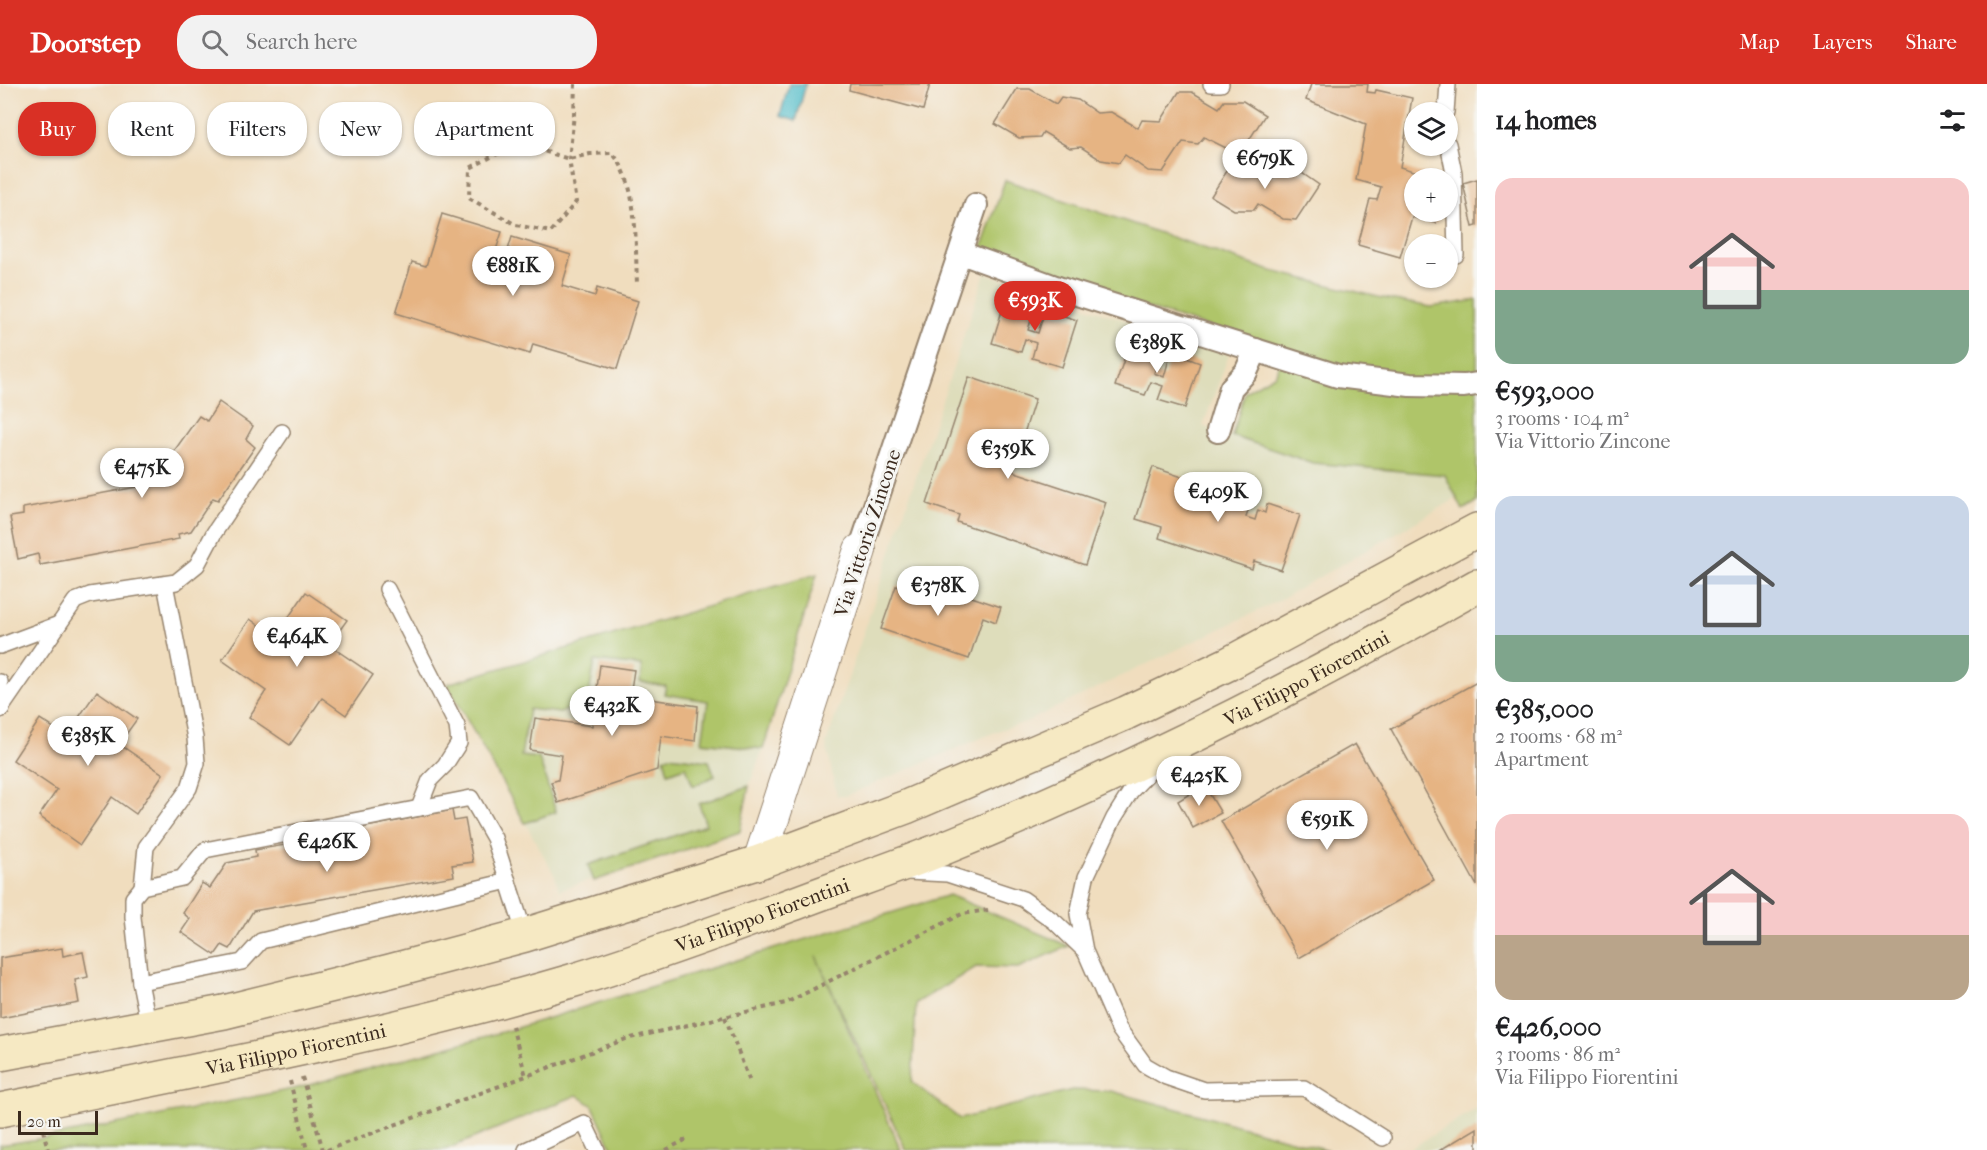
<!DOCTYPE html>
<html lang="en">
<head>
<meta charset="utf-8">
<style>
	:root { --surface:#fff; --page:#f2f2f2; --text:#202124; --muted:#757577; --accent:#d93025 }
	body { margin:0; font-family:"IM FELL French Canon",serif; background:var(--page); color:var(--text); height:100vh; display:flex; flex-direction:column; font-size:22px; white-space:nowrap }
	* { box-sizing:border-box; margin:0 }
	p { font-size:20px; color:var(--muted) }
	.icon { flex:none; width:33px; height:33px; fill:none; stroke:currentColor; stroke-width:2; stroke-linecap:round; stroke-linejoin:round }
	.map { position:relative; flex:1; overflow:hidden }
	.panel { display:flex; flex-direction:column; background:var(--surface); width:510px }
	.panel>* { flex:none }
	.guide { position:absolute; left:18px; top:18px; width:570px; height:54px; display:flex; gap:12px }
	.buttons { position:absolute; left:1404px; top:18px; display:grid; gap:12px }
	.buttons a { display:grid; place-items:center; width:54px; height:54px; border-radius:50%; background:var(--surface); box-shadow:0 2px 4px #0004; font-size:30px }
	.scale { position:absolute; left:18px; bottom:15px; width:80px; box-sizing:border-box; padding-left:6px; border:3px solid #3b2a1e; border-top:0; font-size:16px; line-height:21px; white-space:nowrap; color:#3b2a1e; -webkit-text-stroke:4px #f6f6f2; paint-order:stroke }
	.price { position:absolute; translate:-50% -51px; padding:0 14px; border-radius:21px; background:#fff; color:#222; font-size:20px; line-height:39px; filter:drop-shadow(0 2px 3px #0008) }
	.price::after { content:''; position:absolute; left:50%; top:36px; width:18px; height:14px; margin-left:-9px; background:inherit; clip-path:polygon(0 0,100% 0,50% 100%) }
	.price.current { background:var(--accent); color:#fff }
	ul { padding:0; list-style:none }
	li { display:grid; align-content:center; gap:12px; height:318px; padding:0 18px }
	li span { display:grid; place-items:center; height:186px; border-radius:18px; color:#555 }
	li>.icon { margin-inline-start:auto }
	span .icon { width:108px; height:108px; fill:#fffc; stroke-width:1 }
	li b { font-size:26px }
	h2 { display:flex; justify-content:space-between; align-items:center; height:72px; padding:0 18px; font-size:26px }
	.tag { padding:0 21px; border-radius:24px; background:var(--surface); box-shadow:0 2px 4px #0004; font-size:21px; line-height:54px }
	.tag.current { background:var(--accent); color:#fff }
	header { display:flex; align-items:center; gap:36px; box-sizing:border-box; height:84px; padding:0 30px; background:var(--accent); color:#fff }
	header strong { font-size:28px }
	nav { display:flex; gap:33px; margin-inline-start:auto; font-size:21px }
	.search { width:420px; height:54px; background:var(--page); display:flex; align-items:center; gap:15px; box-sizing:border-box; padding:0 21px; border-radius:24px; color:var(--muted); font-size:22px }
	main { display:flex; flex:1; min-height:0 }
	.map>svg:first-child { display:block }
	.built { fill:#deddbb }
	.green { fill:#afc569; stroke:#757844; stroke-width:1.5 }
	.water { fill:#4ebbc8; stroke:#447273; stroke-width:1.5 }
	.building { fill:#e6b483 }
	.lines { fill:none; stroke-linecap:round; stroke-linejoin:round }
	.service-casing { stroke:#96846e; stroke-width:18 }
	.pedestrian-casing { stroke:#96846e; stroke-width:26 }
	.minor-casing { stroke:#96846e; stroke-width:34 }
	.secondary-casing { stroke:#96846e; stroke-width:36 }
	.path { stroke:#96846e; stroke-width:4; stroke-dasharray:4.5 4.5; stroke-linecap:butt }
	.service { stroke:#fff; stroke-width:15 }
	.pedestrian { stroke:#fff; stroke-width:22 }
	.minor { stroke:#fff; stroke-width:32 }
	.secondary { stroke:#f6e9c3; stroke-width:33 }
	.labels { text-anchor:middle; stroke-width:6; stroke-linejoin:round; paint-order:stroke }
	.street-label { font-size:20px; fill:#3b2a1e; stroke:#f6f6f2 }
</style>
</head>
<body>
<header>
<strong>Doorstep</strong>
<div class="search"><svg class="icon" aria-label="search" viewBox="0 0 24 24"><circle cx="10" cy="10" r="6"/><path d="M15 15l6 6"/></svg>Search here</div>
<nav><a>Map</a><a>Layers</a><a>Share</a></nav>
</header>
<main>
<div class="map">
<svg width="1477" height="1066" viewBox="0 0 1477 1066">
	<rect width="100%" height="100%" fill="#f6f6f2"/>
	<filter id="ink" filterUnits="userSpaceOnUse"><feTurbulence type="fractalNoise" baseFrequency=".0167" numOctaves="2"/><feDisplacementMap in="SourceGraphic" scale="12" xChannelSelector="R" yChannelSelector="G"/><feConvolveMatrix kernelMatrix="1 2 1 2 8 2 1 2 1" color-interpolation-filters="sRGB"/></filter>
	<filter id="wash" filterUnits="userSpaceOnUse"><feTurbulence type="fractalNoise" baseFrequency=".008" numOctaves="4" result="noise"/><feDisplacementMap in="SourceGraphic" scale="24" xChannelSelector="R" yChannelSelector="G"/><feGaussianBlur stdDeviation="1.35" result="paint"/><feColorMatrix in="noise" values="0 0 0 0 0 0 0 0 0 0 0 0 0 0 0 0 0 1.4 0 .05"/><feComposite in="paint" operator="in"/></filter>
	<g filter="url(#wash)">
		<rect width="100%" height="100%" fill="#f0ddbe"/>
		<g class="built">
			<polygon points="985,189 1229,271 1203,342 1313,379 1445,391 1456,415 1274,519 1024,639 1000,646 845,712 837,712 826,660"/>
			<polygon points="817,490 763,665 749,702 740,747 559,806 555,792 447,600"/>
			<polygon points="1477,1024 1477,1066 1408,1066"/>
		</g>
		<g class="green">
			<polygon points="1005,96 1268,186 1378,213 1431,223 1477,216 1477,418 1463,426 1445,391 1313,379 1232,352 1245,308 1276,290 1282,265 1058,197 981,166"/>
			<polygon points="817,490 763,665 702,658 708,617 664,610 666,602 640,598 642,582 595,577 588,616 560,629 529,625 521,672 539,674 556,728 525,739 447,600"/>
			<polygon points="669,672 709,677 715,692 693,702 686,683 668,689 664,674"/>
			<polygon points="749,702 740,747 594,797 588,781 706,741 699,720"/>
			<polygon points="949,811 1069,862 1018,884 976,883 916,919 912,998 960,1035 1072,1006 1111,1007 1328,1066 906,1066 816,872 901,1066 613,1066 593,1022 577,1011 445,1066 0,1066 0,1061 45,1054 298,1004 513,945"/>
		</g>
		<polygon class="water" points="789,0 806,0 796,37 780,32"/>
		<g id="blocks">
			<g class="building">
				<polygon points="850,0 930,0 923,26 849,6"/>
				<polygon points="1311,0 1368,0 1367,8 1375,9 1376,6 1412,14 1400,83 1436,94 1414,94 1414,128 1439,128 1436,139 1412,133 1400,173 1358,161 1370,115 1377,116 1381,103 1356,96 1366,40 1306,16"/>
				<polygon points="1017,5 1030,5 1056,20 1061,13 1078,16 1097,29 1111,28 1138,44 1142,36 1161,37 1179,8 1192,8 1219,24 1224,17 1243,17 1265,31 1242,67 1230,66 1204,53 1198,60 1183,58 1163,88 1148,87 1125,71 1119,79 1101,76 1081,63 1070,64 1043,48 1040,53 1019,54 995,40"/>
				<polygon points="1234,76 1247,77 1274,93 1277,85 1296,85 1319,101 1296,136 1283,135 1258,120 1254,126 1234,126 1211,112"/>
				<polygon points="1477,95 1477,142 1473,143 1463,99"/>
				<polygon points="442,130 502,148 492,178 503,182 512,153 571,171 562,202 595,212 597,204 638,217 617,285 533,260 530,270 396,229 412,178 426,182"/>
				<polygon points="1006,214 1035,223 1028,246 1038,249 1045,226 1077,236 1062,283 1032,274 1036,259 1025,255 1021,268 992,259"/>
				<polygon points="1131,255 1162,266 1154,289 1164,293 1171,268 1200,279 1185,324 1158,316 1163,302 1151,298 1145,311 1115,302"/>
				<polygon points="969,293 1035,315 1012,387 1106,418 1085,481 957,438 959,431 927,420"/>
				<polygon points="219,318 253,342 246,355 255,363 218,416 213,414 191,447 178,450 179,455 40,481 38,470 18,475 10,433 23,431 23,424 158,399 161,395 157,391 199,332 207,337"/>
				<polygon points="1153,383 1185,394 1178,416 1205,424 1214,397 1246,408 1242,420 1249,422 1246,433 1255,436 1258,426 1265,429 1267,420 1300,431 1281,486 1254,477 1252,485 1159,454 1162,443 1136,435"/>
				<polygon points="916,494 1001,523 996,538 983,533 969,575 881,545 896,502 912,507"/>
				<polygon points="306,508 347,536 329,561 373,591 346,631 322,614 290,661 249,633 266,607 222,576 250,535 275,553"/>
				<polygon points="600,581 634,586 630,612 698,622 695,657 661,652 657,686 558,719 551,698 558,696 562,671 530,666 535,634 592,642"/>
				<polygon points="1477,598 1477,802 1391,645"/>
				<polygon points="97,607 137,635 119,660 163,690 136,730 112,713 80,761 39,732 57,706 13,676 40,635 66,652"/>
				<polygon points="1355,660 1434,796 1299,874 1221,737"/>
				<polygon points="1204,701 1221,729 1193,744 1178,717"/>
				<polygon points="452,726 454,737 465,735 473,778 452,781 454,792 253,827 230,865 222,861 215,871 181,848 190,835 183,829 202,799 210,804 227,779 256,773 255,766 291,760 293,768 333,760 331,750"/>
				<polygon points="62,864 63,872 83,868 88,893 75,896 79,919 0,934 0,874"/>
				<polygon points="1477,1044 1477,1066 1440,1066"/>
			</g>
		</g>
	</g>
	<g filter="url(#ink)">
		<use href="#blocks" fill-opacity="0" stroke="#96846e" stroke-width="1.5"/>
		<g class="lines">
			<defs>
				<g id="service">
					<polyline points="1211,0 1221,0"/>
					<polyline points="1446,28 1448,0"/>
					<polyline points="1448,60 1454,89 1456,171 1448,171"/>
					<polyline points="387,505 457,642 459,659 445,681 430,696 419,724"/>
					<polyline points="0,562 59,540"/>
					<polyline points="0,598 2,625"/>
					<polyline points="0,626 75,517 90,511 176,498 197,481 214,449 282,348"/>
					<polyline points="908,788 947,790 1023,815 1055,838 1085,867 1078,830 1086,793 1114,734 1131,707 1155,682"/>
					<polyline points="142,803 146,763 189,704 197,679 195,654 165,500"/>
					<polyline points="1085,867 1119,945 1145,981 1166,993 1204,1006 1304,1004 1383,1054"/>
					<polyline points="140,898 242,878 261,857 508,797"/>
					<polyline points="149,943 140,898 133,833 133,814 142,803 182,794 205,766 471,714 494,754 525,851"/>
					<polyline points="526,1066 584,1039 597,1066"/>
				</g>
				<g id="pedestrian">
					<polyline points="961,169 1061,205 1338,292 1410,301 1464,302 1477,300"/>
					<polyline points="1218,347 1231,304 1246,288 1256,266"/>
					<polyline points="860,466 976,121"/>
				</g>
				<polyline id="minor" points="759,778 860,466"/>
				<g id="secondary">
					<polyline points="0,970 224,928 390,887 525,851 759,778 906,723 1126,629 1228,580 1477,446"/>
					<path id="s1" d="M0,1026c191,-38 384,-74 571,-129 76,-23 151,-51 225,-78 49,-19 100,-35 148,-55 184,-74 361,-165 533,-262"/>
				</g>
			</defs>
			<use href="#service" class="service-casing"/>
			<use href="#pedestrian" class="pedestrian-casing"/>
			<use href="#minor" class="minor-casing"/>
			<use href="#secondary" class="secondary-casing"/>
			<g class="path">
				<path d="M575,0l-1,30 -5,45 7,43 -25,30 -35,-7 -47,-27 1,-30 48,-25 51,16 21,-5 22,-1c27,28 23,92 25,130"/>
				<polyline points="725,933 750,998"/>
				<polyline points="512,942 526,992"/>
				<polyline points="302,993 323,1066"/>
				<polyline points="290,997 307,1066"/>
				<polyline points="43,1046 48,1066"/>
				<polyline points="327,1066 626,955 786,919 962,830 988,826"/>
				<polyline points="666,1066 687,1055"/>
			</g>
			<use href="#service" class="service"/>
			<use href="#pedestrian" class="pedestrian"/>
			<use href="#minor" class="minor"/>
			<use href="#secondary" class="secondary"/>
		</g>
	</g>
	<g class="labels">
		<g class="street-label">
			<text transform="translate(867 449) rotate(-72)" y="7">Via Vittorio Zincone</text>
			<text dy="7" stroke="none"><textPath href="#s1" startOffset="1382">Via Filippo Fiorentini</textPath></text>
			<text dy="7" stroke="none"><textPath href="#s1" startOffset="788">Via Filippo Fiorentini</textPath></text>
			<text dy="7" stroke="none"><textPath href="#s1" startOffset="302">Via Filippo Fiorentini</textPath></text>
		</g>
	</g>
</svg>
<div class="buttons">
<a><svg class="icon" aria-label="layers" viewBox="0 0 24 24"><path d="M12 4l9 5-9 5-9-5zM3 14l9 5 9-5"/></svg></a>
<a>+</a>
<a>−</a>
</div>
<div class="scale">20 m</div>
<b class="price" style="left:1265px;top:106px">€679K</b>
<b class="price" style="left:513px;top:213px">€881K</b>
<b class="price current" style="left:1035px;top:248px">€593K</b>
<b class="price" style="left:1157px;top:290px">€389K</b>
<b class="price" style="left:1008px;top:396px">€359K</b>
<b class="price" style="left:142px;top:415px">€475K</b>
<b class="price" style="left:1218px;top:439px">€409K</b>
<b class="price" style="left:938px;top:533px">€378K</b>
<b class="price" style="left:297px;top:584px">€464K</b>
<b class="price" style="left:612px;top:653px">€432K</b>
<b class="price" style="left:88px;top:683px">€385K</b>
<b class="price" style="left:1199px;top:723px">€425K</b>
<b class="price" style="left:1327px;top:767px">€591K</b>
<b class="price" style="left:327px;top:789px">€426K</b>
<div class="guide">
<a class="tag current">Buy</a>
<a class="tag">Rent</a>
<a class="tag">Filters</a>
<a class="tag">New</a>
<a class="tag">Apartment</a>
</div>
</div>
<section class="panel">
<h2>14 homes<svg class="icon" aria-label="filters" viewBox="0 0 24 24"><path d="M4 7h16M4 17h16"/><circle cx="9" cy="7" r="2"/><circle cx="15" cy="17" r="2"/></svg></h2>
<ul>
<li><span style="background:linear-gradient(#f6c9c9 60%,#7fa58c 0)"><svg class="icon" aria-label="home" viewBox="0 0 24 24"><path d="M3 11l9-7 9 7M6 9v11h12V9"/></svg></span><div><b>€593,000</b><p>3 rooms · 104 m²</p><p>Via Vittorio Zincone</p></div></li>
<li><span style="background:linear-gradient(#c9d6e8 75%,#7fa58c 0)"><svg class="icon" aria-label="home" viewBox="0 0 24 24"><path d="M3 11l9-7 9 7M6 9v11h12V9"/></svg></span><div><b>€385,000</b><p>2 rooms · 68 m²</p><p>Apartment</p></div></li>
<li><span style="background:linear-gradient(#f6c9c9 65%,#b9a48a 0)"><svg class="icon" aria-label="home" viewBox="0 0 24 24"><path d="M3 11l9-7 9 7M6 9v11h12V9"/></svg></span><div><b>€426,000</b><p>3 rooms · 86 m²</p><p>Via Filippo Fiorentini</p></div></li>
</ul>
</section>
</main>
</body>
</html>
